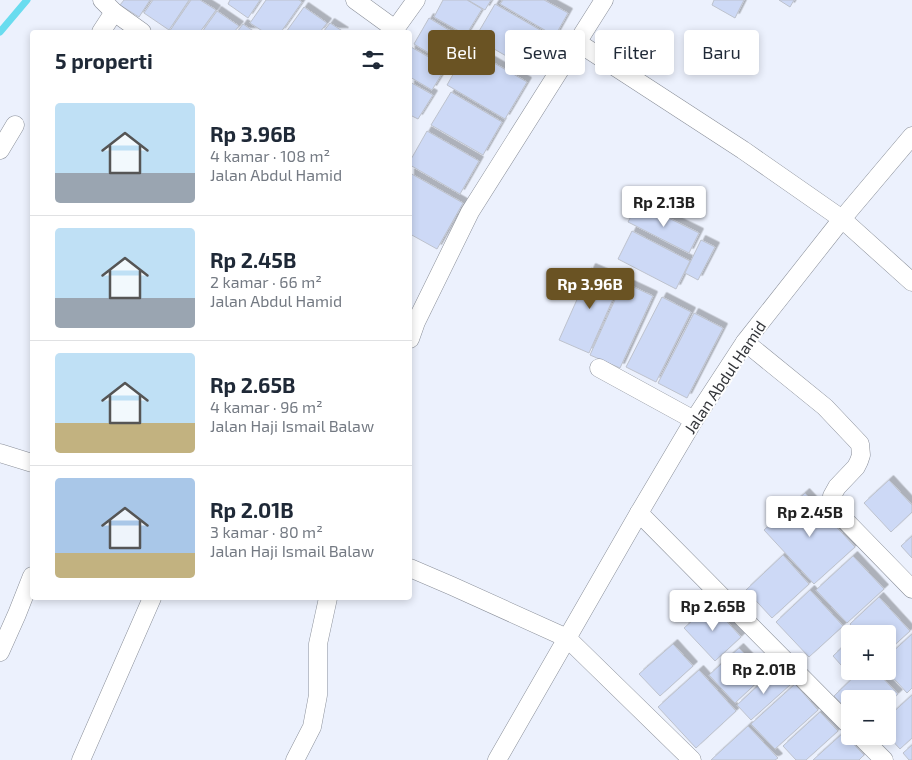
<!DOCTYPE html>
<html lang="id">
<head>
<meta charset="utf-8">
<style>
	:root { --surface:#fff; --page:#f6f6f7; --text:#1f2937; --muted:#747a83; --line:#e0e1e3; --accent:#6a5323 }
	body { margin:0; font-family:"Exo 2",sans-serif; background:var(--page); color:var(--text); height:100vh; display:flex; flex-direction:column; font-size:19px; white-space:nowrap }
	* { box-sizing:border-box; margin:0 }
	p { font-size:16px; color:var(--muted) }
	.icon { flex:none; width:28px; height:28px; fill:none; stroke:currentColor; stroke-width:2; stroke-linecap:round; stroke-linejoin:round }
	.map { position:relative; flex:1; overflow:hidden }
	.sheet { position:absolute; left:30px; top:30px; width:382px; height:570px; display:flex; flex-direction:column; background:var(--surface); border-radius:5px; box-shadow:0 2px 8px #0003 }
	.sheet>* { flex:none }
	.guide { position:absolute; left:428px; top:30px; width:409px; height:45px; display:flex; gap:10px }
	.tools { position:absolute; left:841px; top:625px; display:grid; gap:10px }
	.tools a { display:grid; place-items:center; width:55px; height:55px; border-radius:5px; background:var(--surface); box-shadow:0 2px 8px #0003; font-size:25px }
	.price { position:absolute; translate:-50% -42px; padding:0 11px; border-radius:5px; background:#fff; color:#222; font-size:16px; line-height:32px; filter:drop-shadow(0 1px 2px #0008) }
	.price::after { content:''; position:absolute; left:50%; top:30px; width:15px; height:11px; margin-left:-8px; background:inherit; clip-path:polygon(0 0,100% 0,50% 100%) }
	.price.current { background:var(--accent); color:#fff }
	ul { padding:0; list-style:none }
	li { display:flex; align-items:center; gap:15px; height:125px; padding:0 25px }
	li+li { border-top:1px solid var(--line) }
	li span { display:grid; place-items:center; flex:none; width:140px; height:100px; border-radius:5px; color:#555 }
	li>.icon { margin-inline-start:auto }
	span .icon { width:60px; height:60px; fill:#fffc; stroke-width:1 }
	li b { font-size:21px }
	h2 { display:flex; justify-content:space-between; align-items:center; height:60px; padding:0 25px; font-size:21px }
	.chip { padding:0 18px; border-radius:5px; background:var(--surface); box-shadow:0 2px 8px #0003; font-size:18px; line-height:45px }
	.chip.current { background:var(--accent); color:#fff }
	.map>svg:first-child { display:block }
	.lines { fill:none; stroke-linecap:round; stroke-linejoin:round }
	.stream { stroke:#69dcef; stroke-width:7 }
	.building { fill:#cdd9f6; stroke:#bdc2cd; filter:url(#shadow) }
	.minor-casing { stroke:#8a8f99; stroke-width:19 }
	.minor { stroke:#fff; stroke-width:18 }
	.labels { text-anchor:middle; stroke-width:4; stroke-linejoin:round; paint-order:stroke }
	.street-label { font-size:16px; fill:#34363a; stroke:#fefefe }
</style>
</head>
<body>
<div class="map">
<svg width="912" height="760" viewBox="0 0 912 760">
	<defs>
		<filter id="shadow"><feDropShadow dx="4.5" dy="-4.5" stdDeviation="0" flood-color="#0004"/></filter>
	</defs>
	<rect width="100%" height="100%" fill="#ecf1fd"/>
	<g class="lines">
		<polyline class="stream" points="0,32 27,0"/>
	</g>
	<g class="building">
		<polygon points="124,0 150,0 139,17 120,5"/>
		<polygon points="153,0 189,0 169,30 144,13"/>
		<polygon points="191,0 200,0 216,10 200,32 169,32"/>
		<polygon points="230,0 260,0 248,18 228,4"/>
		<polygon points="266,0 299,0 302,2 281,32 264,32 250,23"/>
		<polygon points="443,0 467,0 482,9 466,35 434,17"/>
		<polygon points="468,0 491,0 485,10"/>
		<polygon points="503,0 544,0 568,13 555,36 500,4"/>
		<polygon points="714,0 744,0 735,18 712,5"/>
		<polygon points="779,0 794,0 790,7"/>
		<polygon points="495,4 554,38 534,72 475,38"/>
		<polygon points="304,7 327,23 320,32 286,32"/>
		<polygon points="217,11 239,26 234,32 202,32"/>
		<polygon points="429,18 462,38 447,64 414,44"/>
		<polygon points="330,23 344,32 323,32"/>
		<polygon points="243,24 255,32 237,32"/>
		<polygon points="411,47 446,67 432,90 410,77"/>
		<polygon points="468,48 527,82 505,119 447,85"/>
		<polygon points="410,82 433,95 418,119 410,115"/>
		<polygon points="451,92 502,122 483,155 431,125"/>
		<polygon points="427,131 479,161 460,194 410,165 410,161"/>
		<polygon points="410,173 463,203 437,249 410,234"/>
		<polygon points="638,203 699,233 689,253 628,222"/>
		<polygon points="632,231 690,261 676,289 618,259"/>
		<polygon points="701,240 715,247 698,280 685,273"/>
		<polygon points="591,268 621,281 589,353 559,340"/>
		<polygon points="623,282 653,296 620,368 590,355"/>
		<polygon points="662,297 691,312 656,382 626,367"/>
		<polygon points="694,313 723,328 687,398 658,383"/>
		<polygon points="889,480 912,505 912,512 891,532 864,503"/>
		<polygon points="805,493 855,547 814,584 764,530"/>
		<polygon points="912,536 912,558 901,546"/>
		<polygon points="783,555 809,584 772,618 746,590"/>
		<polygon points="853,556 884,589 847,623 816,590"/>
		<polygon points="810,590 843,626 809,657 776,622"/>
		<polygon points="879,597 910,631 888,651 888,634 858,634 850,624"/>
		<polygon points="711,604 741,637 715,661 684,628"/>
		<polygon points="912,634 912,688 907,693 887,671 888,656"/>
		<polygon points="850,640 850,671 852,671 849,674 833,656"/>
		<polygon points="673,644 693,666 660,696 639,674"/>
		<polygon points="739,648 765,675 735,703 709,675"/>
		<polygon points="776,669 790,685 751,720 737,705"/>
		<polygon points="699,670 736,711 696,748 658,707"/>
		<polygon points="860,671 876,671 898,694 888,703 888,699 850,699 850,713 834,696"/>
		<polygon points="795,684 818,710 775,749 751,724"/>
		<polygon points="912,695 912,738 900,749 888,736 888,717"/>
		<polygon points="820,712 838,731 806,760 796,760 783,746"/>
		<polygon points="748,726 778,758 775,760 711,760"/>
		<polygon points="843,733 864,755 859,760 813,760"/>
		<polygon points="912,745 912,760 909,760 903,753"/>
	</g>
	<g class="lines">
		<defs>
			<g id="minor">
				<polyline points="102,0 114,12 142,32"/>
				<polyline points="355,0 395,29"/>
				<polyline points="101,32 114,12"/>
				<polyline points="393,32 416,0"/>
				<polyline points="577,42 743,150 842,219 912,282"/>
				<polyline points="0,150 15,125"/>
				<polyline points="410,339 416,322 470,212 604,0"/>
				<polyline points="745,342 825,407 860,444 861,455 859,461 856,467 837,487 832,496 833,505 838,513 912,589"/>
				<polyline points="599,368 694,420"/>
				<polyline points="0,453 32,463"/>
				<polyline points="639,513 850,726"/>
				<polyline points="410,568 452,586 567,638 692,760"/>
				<polyline points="0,652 17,614 32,576"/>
				<polyline points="860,736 884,760"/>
				<polyline points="81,760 152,598"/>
				<polyline points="295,760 312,727 318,695 318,644 328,598"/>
				<polyline points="497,760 639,513 694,420 745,342 842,219 912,136"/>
			</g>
		</defs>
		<use href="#minor" class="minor-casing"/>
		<use href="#minor" class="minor"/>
	</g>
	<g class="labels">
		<g class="street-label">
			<text transform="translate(725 377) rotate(-56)" y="6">Jalan Abdul Hamid</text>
		</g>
	</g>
</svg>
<div class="tools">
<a>+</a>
<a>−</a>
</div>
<b class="price" style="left:664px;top:228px">Rp 2.13B</b>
<b class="price current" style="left:590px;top:310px">Rp 3.96B</b>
<b class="price" style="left:810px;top:538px">Rp 2.45B</b>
<b class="price" style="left:713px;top:632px">Rp 2.65B</b>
<b class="price" style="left:764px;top:695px">Rp 2.01B</b>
<div class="guide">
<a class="chip current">Beli</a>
<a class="chip">Sewa</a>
<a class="chip">Filter</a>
<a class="chip">Baru</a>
</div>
<section class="sheet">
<h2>5 properti<svg class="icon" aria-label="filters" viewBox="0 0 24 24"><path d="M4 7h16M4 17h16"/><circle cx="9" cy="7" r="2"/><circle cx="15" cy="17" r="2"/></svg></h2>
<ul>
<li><span style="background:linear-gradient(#bfe0f5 70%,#9aa5b1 0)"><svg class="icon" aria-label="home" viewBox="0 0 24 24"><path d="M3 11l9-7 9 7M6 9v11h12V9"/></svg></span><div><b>Rp 3.96B</b><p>4 kamar · 108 m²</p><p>Jalan Abdul Hamid</p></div></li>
<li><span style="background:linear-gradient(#bfe0f5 70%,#9aa5b1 0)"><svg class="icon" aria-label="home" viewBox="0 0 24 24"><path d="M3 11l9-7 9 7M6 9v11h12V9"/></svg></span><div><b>Rp 2.45B</b><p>2 kamar · 66 m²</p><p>Jalan Abdul Hamid</p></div></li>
<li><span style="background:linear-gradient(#bfe0f5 70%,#c2b280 0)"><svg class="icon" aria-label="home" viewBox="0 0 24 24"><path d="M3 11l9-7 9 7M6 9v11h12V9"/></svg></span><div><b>Rp 2.65B</b><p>4 kamar · 96 m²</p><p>Jalan Haji Ismail Balaw</p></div></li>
<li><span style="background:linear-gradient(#a9c7e8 75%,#c2b280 0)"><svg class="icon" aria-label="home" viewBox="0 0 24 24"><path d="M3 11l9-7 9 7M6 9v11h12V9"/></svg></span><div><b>Rp 2.01B</b><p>3 kamar · 80 m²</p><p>Jalan Haji Ismail Balaw</p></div></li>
</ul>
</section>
</div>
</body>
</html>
